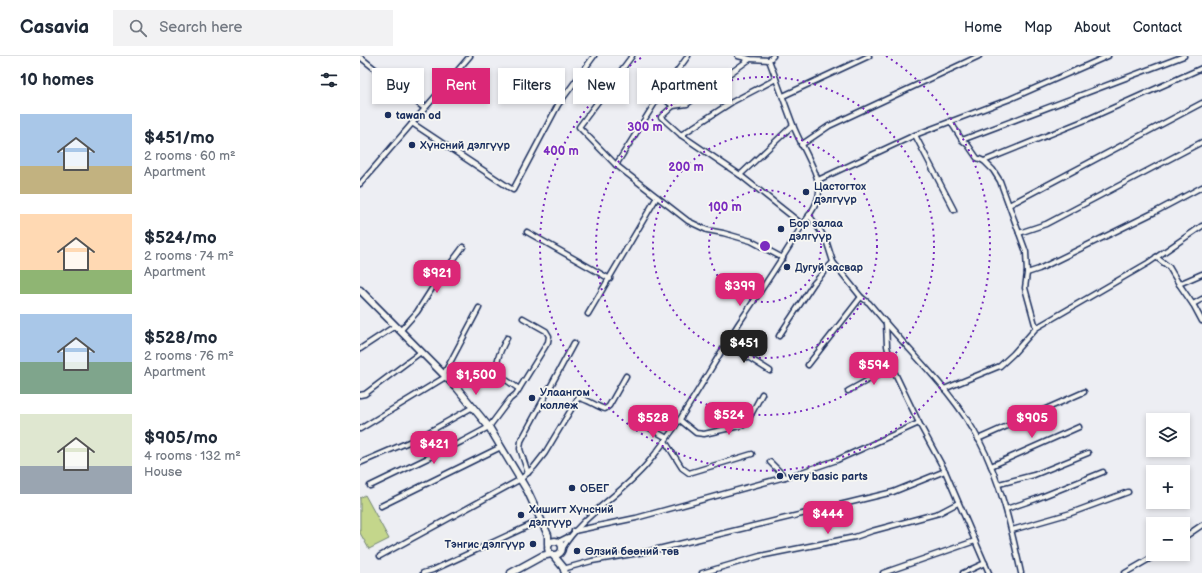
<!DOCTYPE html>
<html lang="en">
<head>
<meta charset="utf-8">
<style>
	:root { --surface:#fff; --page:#f2f2f3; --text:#1f2937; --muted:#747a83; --line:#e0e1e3; --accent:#db2777 }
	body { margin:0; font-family:"Balsamiq Sans",sans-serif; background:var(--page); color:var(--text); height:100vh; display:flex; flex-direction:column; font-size:15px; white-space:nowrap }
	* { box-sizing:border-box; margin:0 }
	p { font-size:13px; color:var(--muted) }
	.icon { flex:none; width:22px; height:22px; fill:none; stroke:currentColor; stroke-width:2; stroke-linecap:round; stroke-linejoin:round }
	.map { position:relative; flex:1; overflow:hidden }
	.panel { display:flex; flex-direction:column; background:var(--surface); width:360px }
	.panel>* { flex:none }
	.hud { position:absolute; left:12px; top:12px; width:380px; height:36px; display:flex; gap:8px }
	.fabs { position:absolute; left:786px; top:357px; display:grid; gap:8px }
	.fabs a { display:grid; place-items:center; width:44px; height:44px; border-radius:0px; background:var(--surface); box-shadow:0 2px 6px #0003; font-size:20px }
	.price { position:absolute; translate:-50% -34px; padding:0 9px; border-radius:8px; background:var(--accent); color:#fff; font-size:13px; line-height:26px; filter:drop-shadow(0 1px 2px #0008) }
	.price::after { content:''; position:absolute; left:50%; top:24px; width:12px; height:9px; margin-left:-6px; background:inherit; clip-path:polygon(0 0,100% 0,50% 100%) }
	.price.selected { background:#222; color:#fff }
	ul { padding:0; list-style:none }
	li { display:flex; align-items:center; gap:12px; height:100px; padding:0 20px }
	li span { display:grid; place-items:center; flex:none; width:112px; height:80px; border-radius:0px; color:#555 }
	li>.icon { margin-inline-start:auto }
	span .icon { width:48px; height:48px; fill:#fffc; stroke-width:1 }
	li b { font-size:17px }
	h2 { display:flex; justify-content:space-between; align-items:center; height:48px; padding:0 20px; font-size:17px }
	.pill { padding:0 14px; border-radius:0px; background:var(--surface); box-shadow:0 2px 6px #0003; font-size:14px; line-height:36px }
	.pill.selected { background:var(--accent); color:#fff }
	header { display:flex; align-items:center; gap:24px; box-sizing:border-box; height:56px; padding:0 20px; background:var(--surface); border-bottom:1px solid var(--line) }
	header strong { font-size:19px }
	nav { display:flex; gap:22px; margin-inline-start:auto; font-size:14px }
	.search { width:280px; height:36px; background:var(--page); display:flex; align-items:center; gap:10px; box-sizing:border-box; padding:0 14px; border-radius:0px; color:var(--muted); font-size:15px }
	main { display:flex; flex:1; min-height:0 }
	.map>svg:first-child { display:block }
	.park { fill:#c4d68b; stroke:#708274 }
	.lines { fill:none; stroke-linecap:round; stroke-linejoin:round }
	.street-casing { stroke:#1b2f5e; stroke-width:7 }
	.secondary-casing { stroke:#1b2f5e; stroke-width:9 }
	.street { stroke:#f6f6f2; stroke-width:4 }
	.secondary { stroke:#f6f6f2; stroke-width:6 }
	.ring { fill:none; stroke:#7b2cbf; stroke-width:2; stroke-dasharray:2 4 }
	.poi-dot { fill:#1b2f5e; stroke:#f6f6f2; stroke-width:1.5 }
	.labels { text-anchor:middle; stroke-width:3.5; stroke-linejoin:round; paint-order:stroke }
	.poi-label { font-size:11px; font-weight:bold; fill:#1b2f5e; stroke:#f6f6f2; text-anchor:start }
	.centre { fill:#7b2cbf; stroke:#f6f6f2; stroke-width:2 }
	.ring-label { font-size:12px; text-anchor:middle; font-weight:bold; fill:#7b2cbf; stroke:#f6f6f2; stroke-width:3.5; stroke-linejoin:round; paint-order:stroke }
</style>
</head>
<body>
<header>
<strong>Casavia</strong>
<div class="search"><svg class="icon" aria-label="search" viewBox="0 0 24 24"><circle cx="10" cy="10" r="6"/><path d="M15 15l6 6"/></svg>Search here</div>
<nav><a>Home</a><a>Map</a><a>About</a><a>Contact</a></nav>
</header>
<main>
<section class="panel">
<h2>10 homes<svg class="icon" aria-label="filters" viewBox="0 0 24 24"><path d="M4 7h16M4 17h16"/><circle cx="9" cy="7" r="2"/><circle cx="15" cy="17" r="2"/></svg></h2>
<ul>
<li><span style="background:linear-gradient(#a9c7e8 65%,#c2b280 0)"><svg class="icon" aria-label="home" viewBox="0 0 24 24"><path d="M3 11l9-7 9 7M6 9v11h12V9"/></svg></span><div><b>$451/mo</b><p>2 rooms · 60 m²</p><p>Apartment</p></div></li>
<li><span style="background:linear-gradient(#ffd9b3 70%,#8fb573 0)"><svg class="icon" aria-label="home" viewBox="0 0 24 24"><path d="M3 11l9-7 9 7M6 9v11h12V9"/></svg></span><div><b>$524/mo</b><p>2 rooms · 74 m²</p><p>Apartment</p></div></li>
<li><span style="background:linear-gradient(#a9c7e8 60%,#7fa58c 0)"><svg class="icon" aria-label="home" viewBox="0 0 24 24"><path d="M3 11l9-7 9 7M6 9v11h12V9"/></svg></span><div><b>$528/mo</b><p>2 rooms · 76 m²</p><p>Apartment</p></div></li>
<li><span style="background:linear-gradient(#dfe7d0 65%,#9aa5b1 0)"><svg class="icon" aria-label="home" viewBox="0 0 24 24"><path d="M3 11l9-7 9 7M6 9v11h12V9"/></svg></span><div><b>$905/mo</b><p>4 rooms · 132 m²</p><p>House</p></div></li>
</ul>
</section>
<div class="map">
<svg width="842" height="517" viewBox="0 0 842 517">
	<rect width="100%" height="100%" fill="#edeef3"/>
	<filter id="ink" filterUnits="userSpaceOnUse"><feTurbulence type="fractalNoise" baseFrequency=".025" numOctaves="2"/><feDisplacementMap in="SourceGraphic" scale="8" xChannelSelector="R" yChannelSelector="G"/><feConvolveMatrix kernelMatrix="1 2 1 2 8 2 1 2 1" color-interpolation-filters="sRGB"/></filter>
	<g filter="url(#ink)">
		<polygon class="park" points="5,439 29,483 9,493 0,477 0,442"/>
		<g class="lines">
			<defs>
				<g id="street">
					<polyline points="272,0 219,71 256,109 328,165 347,174 363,177 391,185 423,202"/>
					<polyline points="378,0 390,3 409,4"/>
					<polyline points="0,1 64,52"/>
					<polyline points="300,39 313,50 301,61 321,79 380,119 443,169"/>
					<polyline points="423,40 509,0"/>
					<polyline points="313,50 327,48 390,3"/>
					<polyline points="590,65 602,84 824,0"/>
					<polyline points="52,67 153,134 198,49 234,0"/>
					<polyline points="321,79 372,46 416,23"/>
					<polyline points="555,79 594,154"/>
					<polyline points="602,84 608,89 617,102 624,105 633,114 640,125 666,196 667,217 665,232 676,272"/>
					<polyline points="441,89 469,70 619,0"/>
					<polyline points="624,105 728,63 842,12"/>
					<polyline points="256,109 300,39 328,0"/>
					<polyline points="380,119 433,69"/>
					<polyline points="458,124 555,79 650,43 748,0"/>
					<polyline points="0,128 110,0"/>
					<polyline points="649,149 842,47"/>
					<polyline points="449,159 461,176 467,187 473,206 501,241 509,247 526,267 527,290 532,311 559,367 585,415 629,517"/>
					<polyline points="167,176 250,223"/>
					<polyline points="659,177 686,168 842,86"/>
					<polyline points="796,201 809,211 819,228 834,250 842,265"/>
					<polyline points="667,217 679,213 795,156 842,131"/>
					<polyline points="819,228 842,218"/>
					<polyline points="833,248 842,243"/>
					<polyline points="228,258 297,141"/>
					<path d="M526,267c32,37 70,73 93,117 22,42 32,87 42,133"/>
					<polyline points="40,275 57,256 73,231 103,191"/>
					<polyline points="419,280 454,227 473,206"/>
					<path d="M147,282c-5,10 -14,25 -8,37l20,14"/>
					<polyline points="366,287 410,315"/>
					<polyline points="0,293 35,270"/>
					<polyline points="448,309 501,241"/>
					<polyline points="84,318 119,252"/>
					<polyline points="584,333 640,310 653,298 676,272 788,207 842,170"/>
					<polyline points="488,335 532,311"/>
					<polyline points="0,339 5,338 61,296"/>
					<polyline points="320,364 336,377 344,378 384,369 387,366 402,338"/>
					<polyline points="286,370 307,382"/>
					<polyline points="0,373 87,320"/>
					<polyline points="618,383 724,336"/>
					<polyline points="305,385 322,412 329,417 392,398"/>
					<polyline points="410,406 425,421"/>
					<polyline points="0,407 58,382 113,351"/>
					<polyline points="631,410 719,371"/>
					<polyline points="168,417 160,393 161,385 214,287"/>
					<polyline points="639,428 674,419 728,397"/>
					<polyline points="10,430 101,386 129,371 150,343 156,338 188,286 189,280 186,275 163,262"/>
					<polyline points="21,450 141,391"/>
					<polyline points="646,453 676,443 743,416"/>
					<polyline points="652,474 711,457 768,436"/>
					<polyline points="214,475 276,462 436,418 477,404 559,367"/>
					<polyline points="823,482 842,469"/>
					<polyline points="198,486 208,481"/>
					<path d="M202,493c20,-34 59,-54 85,-85 36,-43 62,-94 92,-141 21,-31 42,-62 61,-94 7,-11 18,-24 19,-37 2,-16 -20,-50 -26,-67 -8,-22 -16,-43 -24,-65l4,-4"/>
					<path d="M20,500l141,-77 13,-12 11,-14 33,-55c10,1 17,8 27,11l4,-3 17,-30"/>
					<polyline points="203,513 232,505 290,495 504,443 533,436 585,415"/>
					<polyline points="63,517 73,514 181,464"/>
					<polyline points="342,517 400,500 495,481 512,475 579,457 598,447"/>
					<polyline points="523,517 615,485"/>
					<polyline points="603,517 625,507"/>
					<polyline points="765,517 798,498"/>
				</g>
				<g id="secondary">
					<polyline points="0,234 97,332 129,371 168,436 188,479 188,488"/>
					<circle cx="195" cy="492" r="7"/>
					<polyline points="193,499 203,511 205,517"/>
					<polyline points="151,517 182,500 191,498"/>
				</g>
			</defs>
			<use href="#street" class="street-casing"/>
			<use href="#secondary" class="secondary-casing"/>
			<use href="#street" class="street"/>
			<use href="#secondary" class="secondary"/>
		</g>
	</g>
	<g class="ring">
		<circle cx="405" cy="190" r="56"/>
		<circle cx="405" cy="190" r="112"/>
		<circle cx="405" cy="190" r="169"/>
		<path d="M526 0A225 225 0 1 1 284 0"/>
	</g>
	<g class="poi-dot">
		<circle cx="28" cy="59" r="4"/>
		<circle cx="52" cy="89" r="4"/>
		<circle cx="446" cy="136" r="4"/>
		<circle cx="421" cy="173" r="4"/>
		<circle cx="427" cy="211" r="4"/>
		<circle cx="172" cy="342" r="4"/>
		<circle cx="420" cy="420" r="4"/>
		<circle cx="212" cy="432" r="4"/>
		<circle cx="161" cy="459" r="4"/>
		<circle cx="173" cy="488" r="4"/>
		<circle cx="217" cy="495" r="4"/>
	</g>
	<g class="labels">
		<g class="poi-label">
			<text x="36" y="63">tawan od</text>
			<text x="60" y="93">Хүнсний дэлгүүр</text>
			<text x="454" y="134">Цастогтох<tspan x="454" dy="13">дэлгүүр</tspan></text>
			<text x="429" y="171">Бор залаа<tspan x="429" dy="13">дэлгүүр</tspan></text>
			<text x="435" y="215">Дугуй засвар</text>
			<text x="180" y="340">Улаангом<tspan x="180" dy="13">коллеж</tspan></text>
			<text x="428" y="424">very basic parts</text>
			<text x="220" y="436">ОБЕГ</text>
			<text x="169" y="457">Хишигт Хүнсний<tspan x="169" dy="13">дэлгүүр</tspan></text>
			<text x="165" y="492" text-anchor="end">Тэнгис дэлгүүр</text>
			<text x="225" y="499">Өлзий бөөний төв</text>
		</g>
	</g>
	<circle cx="405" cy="190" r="6" class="centre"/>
	<g class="ring-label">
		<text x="285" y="75">300 m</text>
		<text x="201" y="99">400 m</text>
		<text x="326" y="115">200 m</text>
		<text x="365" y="155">100 m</text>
	</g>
</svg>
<div class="fabs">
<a><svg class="icon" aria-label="layers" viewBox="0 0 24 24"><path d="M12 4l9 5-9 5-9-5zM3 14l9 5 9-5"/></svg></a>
<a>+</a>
<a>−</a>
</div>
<b class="price" style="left:77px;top:238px">$921</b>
<b class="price" style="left:380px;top:251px">$399</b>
<b class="price selected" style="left:384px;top:308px">$451</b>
<b class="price" style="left:514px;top:330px">$594</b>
<b class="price" style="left:116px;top:340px">$1,500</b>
<b class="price" style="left:369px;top:380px">$524</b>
<b class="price" style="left:293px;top:383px">$528</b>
<b class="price" style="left:672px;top:383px">$905</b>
<b class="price" style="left:74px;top:409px">$421</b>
<b class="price" style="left:468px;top:479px">$444</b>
<div class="hud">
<a class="pill">Buy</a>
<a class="pill selected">Rent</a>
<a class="pill">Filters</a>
<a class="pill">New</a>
<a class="pill">Apartment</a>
</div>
</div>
</main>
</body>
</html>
